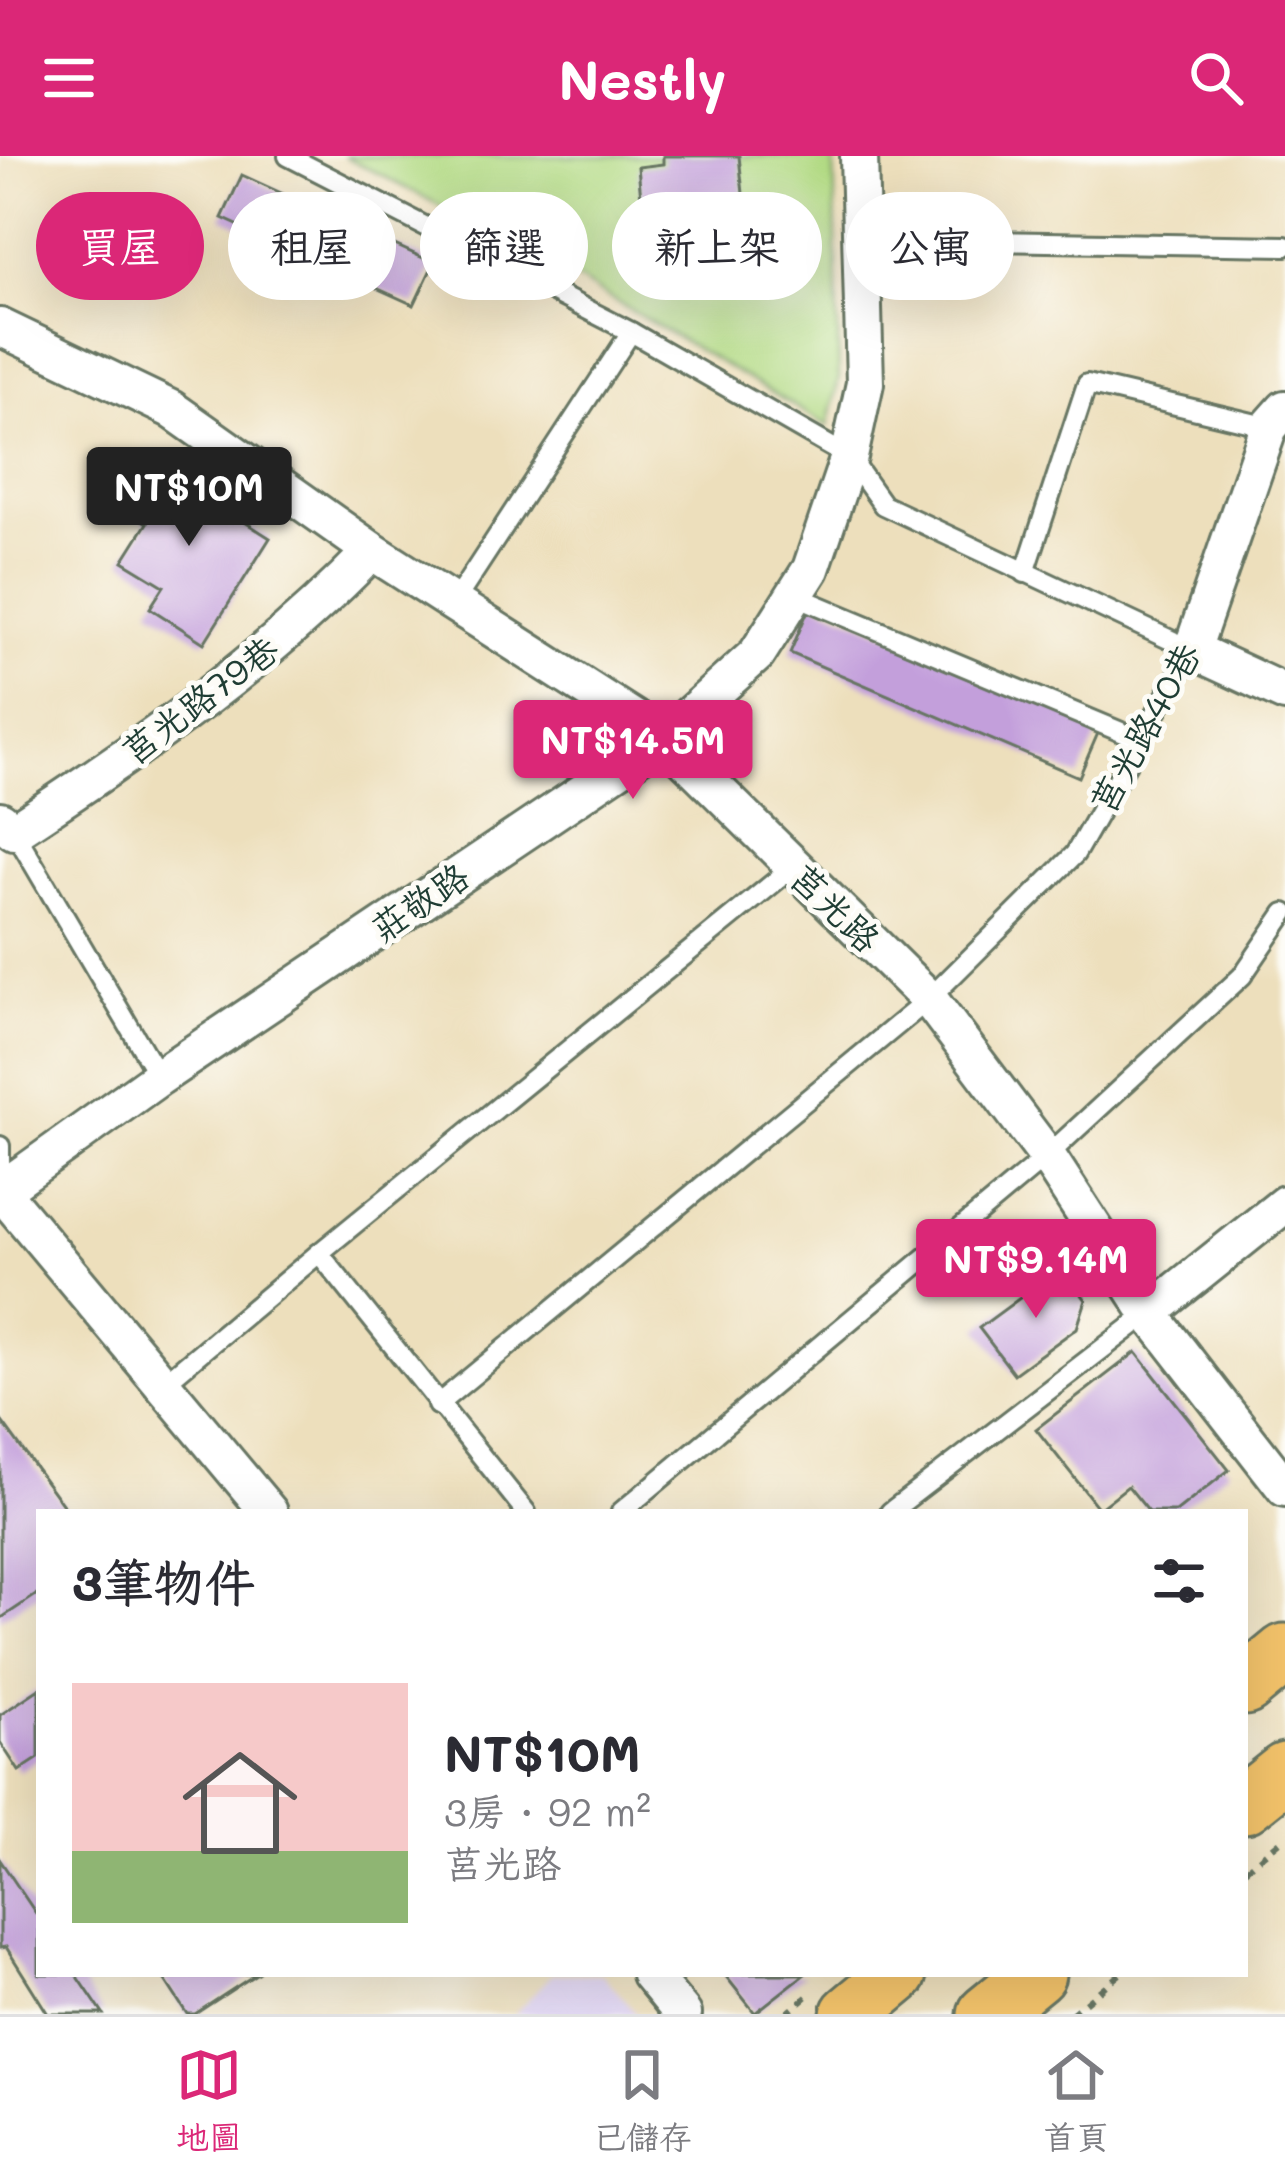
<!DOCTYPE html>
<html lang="zh-TW">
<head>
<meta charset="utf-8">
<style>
	:root { --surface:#fff; --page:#f2f2f3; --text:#2b2b33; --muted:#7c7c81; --line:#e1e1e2; --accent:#db2777 }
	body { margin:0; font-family:Mali,"LXGW WenKai TC",sans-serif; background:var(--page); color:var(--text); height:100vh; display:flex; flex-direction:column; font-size:45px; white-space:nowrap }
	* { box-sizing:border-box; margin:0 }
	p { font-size:39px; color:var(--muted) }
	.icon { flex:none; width:66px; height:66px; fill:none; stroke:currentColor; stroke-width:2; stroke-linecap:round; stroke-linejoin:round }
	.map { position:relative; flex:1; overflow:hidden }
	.sheet { position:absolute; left:36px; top:1353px; width:1212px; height:468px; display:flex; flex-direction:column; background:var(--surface); border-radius:0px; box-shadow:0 12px 48px #0002 }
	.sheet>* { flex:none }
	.hud { position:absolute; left:36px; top:36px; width:1215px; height:108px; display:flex; gap:24px }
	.price { position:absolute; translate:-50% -102px; padding:0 27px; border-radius:12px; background:var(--accent); color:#fff; font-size:39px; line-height:78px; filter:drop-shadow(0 3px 6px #0008) }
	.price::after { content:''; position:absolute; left:50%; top:72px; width:36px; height:27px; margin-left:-18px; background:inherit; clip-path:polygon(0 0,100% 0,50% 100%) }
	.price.active { background:#222; color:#fff }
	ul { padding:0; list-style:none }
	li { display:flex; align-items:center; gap:36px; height:300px; padding:0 36px }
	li+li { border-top:3px solid var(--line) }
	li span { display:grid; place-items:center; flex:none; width:336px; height:240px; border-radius:0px; color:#555 }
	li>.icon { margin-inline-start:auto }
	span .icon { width:144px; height:144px; fill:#fffc; stroke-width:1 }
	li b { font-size:51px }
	h2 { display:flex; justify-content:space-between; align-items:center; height:144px; padding:0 36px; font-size:51px }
	.chip { padding:0 42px; border-radius:54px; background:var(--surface); box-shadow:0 12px 48px #0002; font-size:42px; line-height:108px }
	.chip.active { background:var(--accent); color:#fff }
	header { display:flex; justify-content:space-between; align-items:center; height:156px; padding:0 36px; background:var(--accent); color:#fff; font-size:54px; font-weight:700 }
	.dock { display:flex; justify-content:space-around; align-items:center; height:168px; border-top:3px solid var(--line); background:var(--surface); font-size:33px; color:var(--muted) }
	.dock a { display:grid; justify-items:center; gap:6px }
	.dock .active { color:var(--accent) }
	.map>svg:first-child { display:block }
	.built { fill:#e0d4f4 }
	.green { fill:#b2da84; stroke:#688c5c; stroke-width:3 }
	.building { fill:#c39fdb }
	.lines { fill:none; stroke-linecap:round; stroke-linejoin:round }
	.service-casing { stroke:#677664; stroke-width:24 }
	.minor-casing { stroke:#677664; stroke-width:42 }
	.primary-casing { stroke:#677664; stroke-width:63 }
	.path { stroke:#677664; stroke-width:6; stroke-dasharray:9 9; stroke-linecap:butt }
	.service { stroke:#fff; stroke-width:18 }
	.minor { stroke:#fff; stroke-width:36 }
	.primary { stroke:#f2c26a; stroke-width:57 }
	.labels { text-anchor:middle; stroke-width:10; stroke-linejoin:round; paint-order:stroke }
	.street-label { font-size:36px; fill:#1f3d34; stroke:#fdfcf7 }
</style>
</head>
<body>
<header><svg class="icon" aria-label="menu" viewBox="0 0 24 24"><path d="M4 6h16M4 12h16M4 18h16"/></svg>Nestly<svg class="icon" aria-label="search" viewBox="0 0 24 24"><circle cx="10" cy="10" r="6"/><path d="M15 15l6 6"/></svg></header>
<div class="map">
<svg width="1285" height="1858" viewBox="0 0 1285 1858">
	<rect width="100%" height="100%" fill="#fdfcf7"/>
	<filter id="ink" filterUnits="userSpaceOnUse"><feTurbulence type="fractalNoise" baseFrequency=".00833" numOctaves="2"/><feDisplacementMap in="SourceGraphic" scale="24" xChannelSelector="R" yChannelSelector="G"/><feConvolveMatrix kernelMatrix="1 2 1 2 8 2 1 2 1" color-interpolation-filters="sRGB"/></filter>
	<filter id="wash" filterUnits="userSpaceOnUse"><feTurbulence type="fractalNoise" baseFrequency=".004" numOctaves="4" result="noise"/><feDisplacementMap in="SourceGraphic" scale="48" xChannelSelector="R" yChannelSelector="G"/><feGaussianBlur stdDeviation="2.7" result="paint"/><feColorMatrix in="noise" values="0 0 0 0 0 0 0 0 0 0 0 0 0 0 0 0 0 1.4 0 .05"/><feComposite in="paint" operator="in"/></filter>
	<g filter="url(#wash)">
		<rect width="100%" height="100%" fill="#eddfbc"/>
		<polygon class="built" points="553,1818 602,1818 637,1858 514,1858"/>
		<polygon class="green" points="344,0 834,0 839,222 828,270 540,101"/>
		<g id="blocks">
			<g class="building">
				<polygon points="663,0 739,0 747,75 669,82 667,59 643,62 638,11 663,8"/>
				<polygon points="242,19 434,107 414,149 222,62"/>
				<polygon points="146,303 270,382 204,487 150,452 164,430 123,405 147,367 118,348"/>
				<polygon points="812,445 1101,570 1079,621 790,497"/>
				<polygon points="1062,1111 1086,1144 1077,1172 1014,1218 979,1172"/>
				<polygon points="1136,1196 1229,1314 1176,1356 1149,1356 1128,1330 1099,1353 1036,1273"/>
				<polygon points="0,1263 68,1356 39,1356 39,1437 0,1463"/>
				<polygon points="39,1533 39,1602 19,1615 0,1586 0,1559"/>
				<polygon points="0,1704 39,1762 39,1818 76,1818 103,1858 48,1858 6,1791 0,1792"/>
				<polygon points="161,1818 256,1818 195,1858 187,1858"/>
				<polygon points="724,1818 805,1818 755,1857"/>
			</g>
		</g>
	</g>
	<g filter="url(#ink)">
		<use href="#blocks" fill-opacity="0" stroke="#677664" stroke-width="3"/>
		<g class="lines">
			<defs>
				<g id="service">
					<polyline points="288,0 631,176 453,448"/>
					<polyline points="864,83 1285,90"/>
					<polyline points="1025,417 1087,228 1269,271"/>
					<polyline points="794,439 1138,583"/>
					<polyline points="14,675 159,921"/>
					<polyline points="0,990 0,1034"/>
					<polyline points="319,1097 793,711"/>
					<polyline points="164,1227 319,1097 526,1356"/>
					<polyline points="437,1249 929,843 1075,698 1192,494 883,349 849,301 631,176"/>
					<polyline points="621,1356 1047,1000 1242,820 1285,757"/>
					<polyline points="890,1356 1149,1157"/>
				</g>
				<g id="minor">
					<polyline points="0,171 171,253 372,395 664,582 929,843 1047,1000 1149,1157 1285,1332"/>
					<polyline points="1285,253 1269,271 1192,494 1285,537"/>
					<path d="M0,664l14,11c129,-84 251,-169 358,-280"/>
					<polyline points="0,1034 269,1356"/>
					<polyline points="0,1035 159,921 664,582 757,498 811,413 849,301 865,227 859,0"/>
					<polyline points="1149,1157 1285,1048"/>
					<polyline points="650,1818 683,1858"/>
				</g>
				<g id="primary">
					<polyline points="1245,1530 1285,1497"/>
					<polyline points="1245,1648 1285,1616"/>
					<polyline points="850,1858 898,1818"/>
					<polyline points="987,1858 1036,1818"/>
				</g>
			</defs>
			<use href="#service" class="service-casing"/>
			<use href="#minor" class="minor-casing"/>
			<use href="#primary" class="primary-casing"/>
			<g class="path">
				<polyline points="1245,1714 1285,1681"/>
				<polyline points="786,1858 809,1839"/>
				<polyline points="1071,1858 1120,1818"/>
			</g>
			<use href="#service" class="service"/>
			<use href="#minor" class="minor"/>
			<use href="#primary" class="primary"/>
		</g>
	</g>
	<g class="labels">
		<g class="street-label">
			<text transform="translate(200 544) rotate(-37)" y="13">莒光路79巷</text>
			<text transform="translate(1145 572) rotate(-61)" y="13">莒光路40巷</text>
			<text transform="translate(420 746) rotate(-34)" y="13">莊敬路</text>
			<text transform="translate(835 752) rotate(44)" y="13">莒光路</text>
		</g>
	</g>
</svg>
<b class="price active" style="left:189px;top:393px">NT$10M</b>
<b class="price" style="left:633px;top:646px">NT$14.5M</b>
<b class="price" style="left:1036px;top:1165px">NT$9.14M</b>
<div class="hud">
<a class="chip active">買屋</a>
<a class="chip">租屋</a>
<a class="chip">篩選</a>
<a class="chip">新上架</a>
<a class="chip">公寓</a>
</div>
<section class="sheet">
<h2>3筆物件<svg class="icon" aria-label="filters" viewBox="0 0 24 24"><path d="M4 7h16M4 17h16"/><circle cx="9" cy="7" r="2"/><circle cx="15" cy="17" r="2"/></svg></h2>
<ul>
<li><span style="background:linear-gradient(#f6c9c9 70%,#8fb573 0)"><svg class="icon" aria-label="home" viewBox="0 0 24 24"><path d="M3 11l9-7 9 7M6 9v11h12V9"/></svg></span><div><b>NT$10M</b><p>3房 · 92 m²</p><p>莒光路</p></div></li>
</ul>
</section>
</div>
<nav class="dock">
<a class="active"><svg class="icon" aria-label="map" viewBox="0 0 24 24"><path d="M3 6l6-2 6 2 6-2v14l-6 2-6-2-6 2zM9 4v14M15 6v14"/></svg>地圖</a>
<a><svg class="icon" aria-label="saved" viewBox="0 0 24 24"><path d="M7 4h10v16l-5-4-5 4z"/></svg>已儲存</a>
<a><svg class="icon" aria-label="home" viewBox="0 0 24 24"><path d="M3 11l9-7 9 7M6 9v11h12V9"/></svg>首頁</a>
</nav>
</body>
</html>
